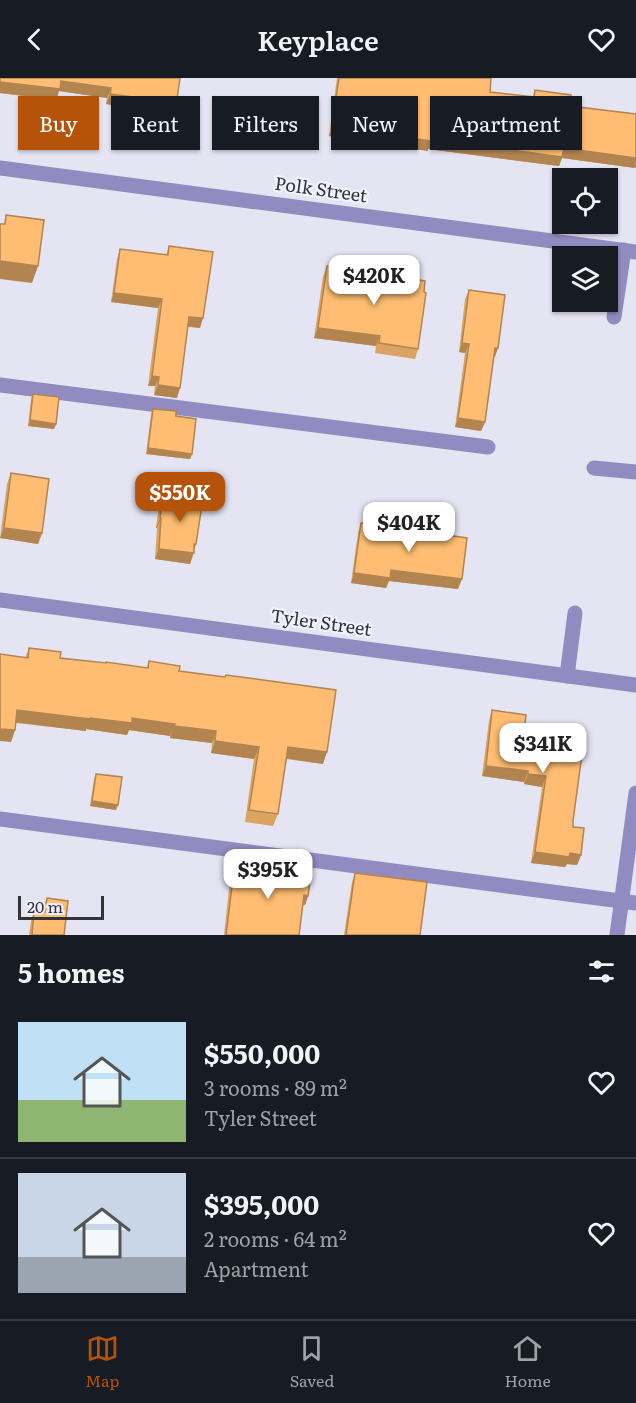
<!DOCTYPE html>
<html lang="en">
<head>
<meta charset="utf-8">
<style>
	:root { --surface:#171b24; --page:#242831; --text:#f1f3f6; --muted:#9ea1a6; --line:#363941; --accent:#b45309 }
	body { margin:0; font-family:Literata,serif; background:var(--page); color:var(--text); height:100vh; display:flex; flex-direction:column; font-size:22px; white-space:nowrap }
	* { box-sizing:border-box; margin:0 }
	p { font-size:20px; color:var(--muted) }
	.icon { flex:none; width:33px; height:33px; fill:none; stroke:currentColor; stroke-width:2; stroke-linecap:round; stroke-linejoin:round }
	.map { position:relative; height:857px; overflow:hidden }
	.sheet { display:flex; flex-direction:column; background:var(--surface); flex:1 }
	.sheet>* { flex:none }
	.guide { position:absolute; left:18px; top:18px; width:600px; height:54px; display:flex; gap:12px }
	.fabs { position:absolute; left:552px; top:90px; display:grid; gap:12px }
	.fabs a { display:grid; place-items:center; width:66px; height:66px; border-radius:0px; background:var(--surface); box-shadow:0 2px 4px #0004; font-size:30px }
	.scale { position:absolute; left:18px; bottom:15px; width:86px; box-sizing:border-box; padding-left:6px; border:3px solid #333338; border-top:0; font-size:16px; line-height:21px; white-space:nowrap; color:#333338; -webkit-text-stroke:4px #f2f1ff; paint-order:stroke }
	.price { position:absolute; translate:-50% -51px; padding:0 14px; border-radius:12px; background:#fff; color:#222; font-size:20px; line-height:39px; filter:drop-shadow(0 2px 3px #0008) }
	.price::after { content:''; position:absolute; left:50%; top:36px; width:18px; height:14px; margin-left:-9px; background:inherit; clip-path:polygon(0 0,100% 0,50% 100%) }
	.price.on { background:var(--accent); color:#fff }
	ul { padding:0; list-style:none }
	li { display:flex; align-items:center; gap:18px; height:150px; padding:0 18px }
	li+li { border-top:2px solid var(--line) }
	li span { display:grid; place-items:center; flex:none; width:168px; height:120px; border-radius:0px; color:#555 }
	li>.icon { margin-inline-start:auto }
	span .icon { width:72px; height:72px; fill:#fffc; stroke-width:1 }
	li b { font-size:26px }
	h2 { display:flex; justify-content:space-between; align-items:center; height:72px; padding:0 18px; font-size:26px }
	.chip { padding:0 21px; border-radius:0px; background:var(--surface); box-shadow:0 2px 4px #0004; font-size:21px; line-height:54px }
	.chip.on { background:var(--accent); color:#fff }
	header { display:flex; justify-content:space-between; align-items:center; height:78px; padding:0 18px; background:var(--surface); font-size:27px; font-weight:600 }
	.dock { display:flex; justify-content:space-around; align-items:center; height:84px; border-top:2px solid var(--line); background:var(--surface); font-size:16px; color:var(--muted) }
	.dock a { display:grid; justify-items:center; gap:3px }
	.dock .on { color:var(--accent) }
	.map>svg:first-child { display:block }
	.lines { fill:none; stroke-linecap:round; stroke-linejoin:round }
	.minor { stroke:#918bc1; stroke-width:15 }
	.wall { fill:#daa362 }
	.shaded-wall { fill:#b28450 }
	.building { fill:#febd72; stroke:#b28450; stroke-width:1.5 }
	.labels { text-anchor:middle; stroke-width:4.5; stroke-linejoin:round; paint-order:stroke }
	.street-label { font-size:18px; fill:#333338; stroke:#f2f1ff }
</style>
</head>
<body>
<header><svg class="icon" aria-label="back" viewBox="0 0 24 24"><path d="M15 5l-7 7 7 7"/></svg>Keyplace<svg class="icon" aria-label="heart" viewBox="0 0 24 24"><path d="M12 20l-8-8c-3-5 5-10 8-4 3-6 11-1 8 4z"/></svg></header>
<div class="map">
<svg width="636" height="857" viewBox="0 0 636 857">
	<rect width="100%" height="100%" fill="#e5e4f2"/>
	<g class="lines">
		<g class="minor">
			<polyline points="0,90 636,174"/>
			<polyline points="614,239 624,172"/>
			<polyline points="0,307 488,369"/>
			<polyline points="594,390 636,394"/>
			<polyline points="0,522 636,607"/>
			<polyline points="567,598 575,535"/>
			<polyline points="0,741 636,825"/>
			<polyline points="617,857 636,715"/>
		</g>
	</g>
	<g class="wall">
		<polygon points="180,0 176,28 172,38 136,33 137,31 106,26 107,20 59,13 56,22 0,15"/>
		<polygon points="337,0 491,0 490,14 533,19 535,12 570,28 636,36 636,88 635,90 562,80 559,88 428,71 428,73 329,58"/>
		<polygon points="169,168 200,250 188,249 177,320 154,317 155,308 148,308 158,230 111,224 117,181 120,171 166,177"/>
		<polygon points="327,188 424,214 418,271 415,281 375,275 376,268 314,260 323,199"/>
		<polygon points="469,212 495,279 494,279 485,344 481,353 455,349 465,275 459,274 465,221"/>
		<polygon points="33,316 56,346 54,351 28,348 31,321"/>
		<polygon points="153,331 176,338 192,376 190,381 146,376 151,336"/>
		<polygon points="11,395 42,455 38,466 0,460 7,406"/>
		<polygon points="163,415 194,475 190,486 155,481 157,450 156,450 159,425"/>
		<polygon points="361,445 458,511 389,503 386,510 351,505 358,455"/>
		<polygon points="29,570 60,580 147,590 149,583 179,593 323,686 286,681 278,736 273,748 245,744 254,681 211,675 212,665 170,660 170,658 129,652 127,657 86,651 86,653 16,645 15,652 11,664 25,580"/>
		<polygon points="492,632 525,646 573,743 573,749 581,777 577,787 567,786 565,789 531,785 542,709 524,706 524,704 482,698 489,643"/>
		<polygon points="96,696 116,732 90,728 94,701"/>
		<polygon points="235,784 288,791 291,785 308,818 305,827 303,826 299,857 224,857 231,793"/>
		<polygon points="355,795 420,857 344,857 352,804"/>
		<polygon points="47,820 64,857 29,857 31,843 34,833 42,834"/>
	</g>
	<g class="shaded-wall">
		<polygon points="61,3 111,10 107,20 59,13 56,22 0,15 0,4"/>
		<polygon points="110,16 140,20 137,31 106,26"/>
		<polygon points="140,23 176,28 172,38 136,33"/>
		<polygon points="332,49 431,61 564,70 636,80 636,88 635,90 562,80 559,88 428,71 428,73 329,58"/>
		<polygon points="0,183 38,188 32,205 0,201"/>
		<polygon points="114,215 162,221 158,230 111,224"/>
		<polygon points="189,239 203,240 200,250 186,248"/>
		<polygon points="318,250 380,258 376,268 314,260"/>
		<polygon points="462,265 469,266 465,275 459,274"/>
		<polygon points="495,270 498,270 495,279 492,279"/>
		<polygon points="152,298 159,299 155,308 148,308"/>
		<polygon points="158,307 180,310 177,320 154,317"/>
		<polygon points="458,340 485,344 481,353 455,349"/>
		<polygon points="30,342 56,346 54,351 28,348"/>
		<polygon points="148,370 192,376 190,381 146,376"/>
		<polygon points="160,440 161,440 157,450 156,450"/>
		<polygon points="4,450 42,455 38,466 0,460"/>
		<polygon points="194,466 196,466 190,486 155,481 159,471"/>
		<polygon points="391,492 462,501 458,511 389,503 386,510 351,505 354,495"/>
		<polygon points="17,632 90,640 132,640 175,646 170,658 129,652 127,657 86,651 86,653 13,644"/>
		<polygon points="174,648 216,653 212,665 170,660"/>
		<polygon points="0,651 15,652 11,664 0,663"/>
		<polygon points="215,663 259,669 254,681 211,675"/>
		<polygon points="288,669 327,674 323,686 284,680"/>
		<polygon points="486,688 528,693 524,704 482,698"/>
		<polygon points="528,696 546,698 542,709 524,706"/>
		<polygon points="92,723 118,727 116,732 90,728"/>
		<polygon points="535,774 570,775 581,777 577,787 567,786 565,789 531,785"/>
		<polygon points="304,817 308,818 305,827 301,826"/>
	</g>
	<g class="building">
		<polygon points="0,0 180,0 176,28 140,23 140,20 110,16 111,10 61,3 60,11 0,4"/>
		<polygon points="339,0 491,0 490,14 534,19 535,12 571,17 570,28 636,36 636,80 564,70 562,79 431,61 431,63 332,49"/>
		<polygon points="6,137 44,142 38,188 0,183 0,146 5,146"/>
		<polygon points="169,168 213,174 203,240 189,239 180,310 158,307 159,299 152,298 162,221 114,215 120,171 168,177"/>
		<polygon points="327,188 425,203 424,214 426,215 418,271 379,265 380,258 318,250"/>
		<polygon points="469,212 505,217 498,270 495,270 485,344 458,340 469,266 462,265"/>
		<polygon points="33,316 59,319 56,346 30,342"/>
		<polygon points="153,331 176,333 176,338 196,341 192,376 148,370"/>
		<polygon points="11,395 49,401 42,455 4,450"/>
		<polygon points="163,415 203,420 196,466 194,466 194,475 159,471 161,440 160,440"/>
		<polygon points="361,445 467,460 462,501 391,492 390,500 354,495"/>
		<polygon points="29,570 61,574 60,580 106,585 106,584 148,590 149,583 180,588 179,593 225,599 226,597 336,612 327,674 288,669 278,736 249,732 259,669 215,663 216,653 174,648 175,646 132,640 132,645 90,640 90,641 17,632 15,652 0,651 0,576 28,580"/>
		<polygon points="492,632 526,637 525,646 585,654 573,743 573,749 584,750 581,777 570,775 569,779 535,774 546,698 528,696 528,693 486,688"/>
		<polygon points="96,696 122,699 118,727 92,723"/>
		<polygon points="235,784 290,791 291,785 312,788 308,818 304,817 299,857 226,857"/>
		<polygon points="355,795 427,804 420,857 346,857"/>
		<polygon points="47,820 68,823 64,857 32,857 34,833 45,834"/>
	</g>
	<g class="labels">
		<g class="street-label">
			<text transform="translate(321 112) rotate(8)" y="6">Polk Street</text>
			<text transform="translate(321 545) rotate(8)" y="6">Tyler Street</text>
		</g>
	</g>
</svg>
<div class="fabs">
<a><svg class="icon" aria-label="locate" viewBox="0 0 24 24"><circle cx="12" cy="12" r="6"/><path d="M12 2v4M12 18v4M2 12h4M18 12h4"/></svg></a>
<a><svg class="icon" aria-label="layers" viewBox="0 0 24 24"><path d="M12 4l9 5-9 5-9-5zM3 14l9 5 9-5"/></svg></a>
</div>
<div class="scale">20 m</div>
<b class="price" style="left:374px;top:228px">$420K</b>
<b class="price on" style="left:180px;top:445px">$550K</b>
<b class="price" style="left:409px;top:475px">$404K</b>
<b class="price" style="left:543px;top:696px">$341K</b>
<b class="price" style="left:268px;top:822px">$395K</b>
<div class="guide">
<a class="chip on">Buy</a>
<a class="chip">Rent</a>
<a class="chip">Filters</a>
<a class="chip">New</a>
<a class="chip">Apartment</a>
</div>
</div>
<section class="sheet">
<h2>5 homes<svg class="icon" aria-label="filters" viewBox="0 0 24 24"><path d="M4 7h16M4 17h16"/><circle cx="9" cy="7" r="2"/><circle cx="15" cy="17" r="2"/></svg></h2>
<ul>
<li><span style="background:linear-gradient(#bfe0f5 65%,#8fb573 0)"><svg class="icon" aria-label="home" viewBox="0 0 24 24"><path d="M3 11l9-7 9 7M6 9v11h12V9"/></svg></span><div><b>$550,000</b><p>3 rooms · 89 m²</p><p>Tyler Street</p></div><svg class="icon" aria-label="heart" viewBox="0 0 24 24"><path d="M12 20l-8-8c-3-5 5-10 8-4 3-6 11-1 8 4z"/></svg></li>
<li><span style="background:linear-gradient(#c9d6e8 70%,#9aa5b1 0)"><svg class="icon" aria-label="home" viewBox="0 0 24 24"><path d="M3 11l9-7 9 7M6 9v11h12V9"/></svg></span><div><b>$395,000</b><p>2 rooms · 64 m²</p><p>Apartment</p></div><svg class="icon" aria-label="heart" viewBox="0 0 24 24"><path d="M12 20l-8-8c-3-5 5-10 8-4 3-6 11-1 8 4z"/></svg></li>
</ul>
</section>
<nav class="dock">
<a class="on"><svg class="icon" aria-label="map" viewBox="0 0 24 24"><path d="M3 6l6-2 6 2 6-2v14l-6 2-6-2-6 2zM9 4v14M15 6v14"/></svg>Map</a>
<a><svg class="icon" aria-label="saved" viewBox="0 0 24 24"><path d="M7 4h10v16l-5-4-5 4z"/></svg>Saved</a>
<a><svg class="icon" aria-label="home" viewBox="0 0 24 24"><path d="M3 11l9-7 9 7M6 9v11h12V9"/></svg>Home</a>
</nav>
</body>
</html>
